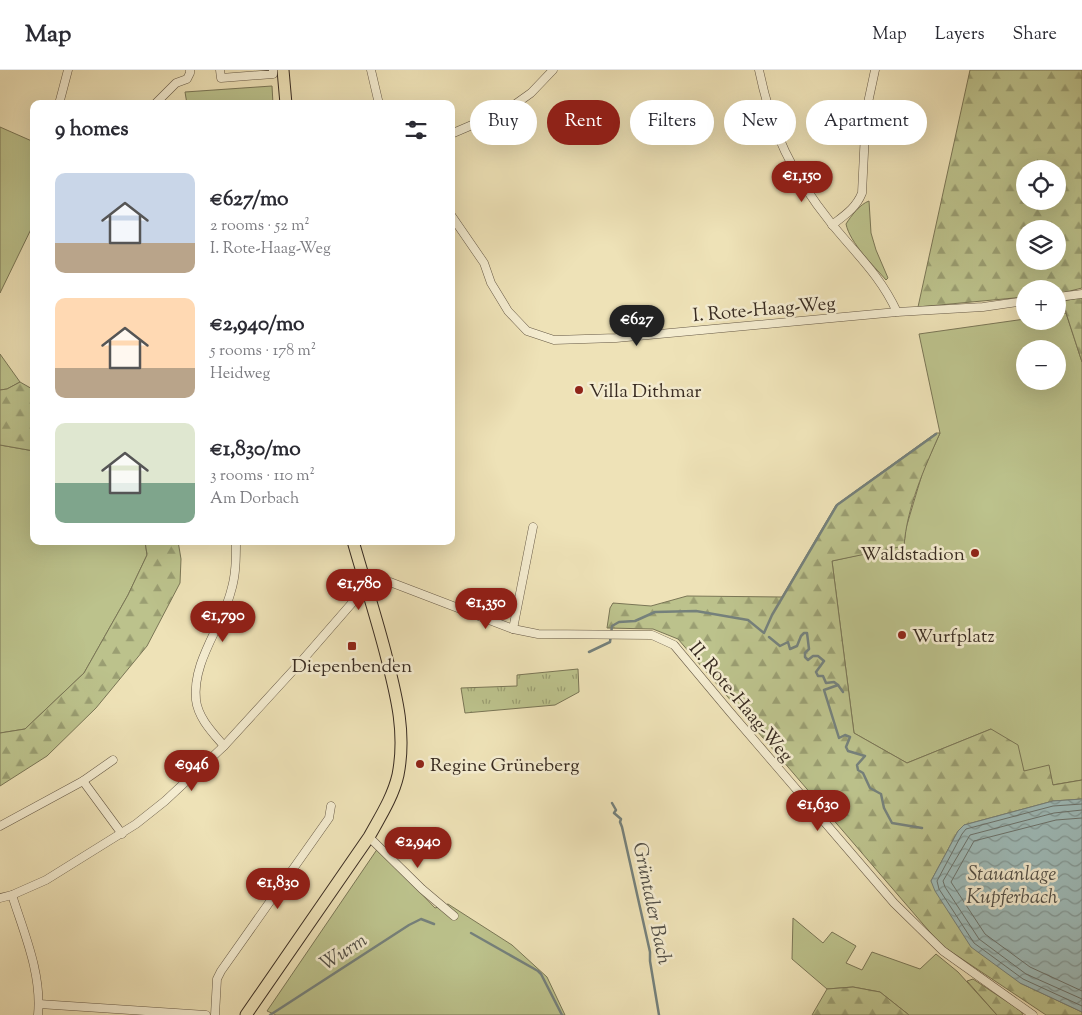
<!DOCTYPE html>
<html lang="en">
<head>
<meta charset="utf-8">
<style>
	:root { --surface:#fff; --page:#f7f7f7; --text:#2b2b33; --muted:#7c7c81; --line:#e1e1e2; --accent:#8f2418 }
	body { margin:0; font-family:"Sorts Mill Goudy",serif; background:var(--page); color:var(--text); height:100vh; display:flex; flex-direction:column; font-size:19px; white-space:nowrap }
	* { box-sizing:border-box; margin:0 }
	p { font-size:16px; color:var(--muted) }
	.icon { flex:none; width:28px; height:28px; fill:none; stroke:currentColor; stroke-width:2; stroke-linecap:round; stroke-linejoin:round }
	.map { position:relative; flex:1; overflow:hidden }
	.sheet { position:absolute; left:30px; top:30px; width:425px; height:445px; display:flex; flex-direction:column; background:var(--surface); border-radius:10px; box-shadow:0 5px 20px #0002 }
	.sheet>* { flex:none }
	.banner { position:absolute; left:470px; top:30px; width:475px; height:45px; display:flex; gap:10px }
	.tools { position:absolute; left:1016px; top:90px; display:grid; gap:10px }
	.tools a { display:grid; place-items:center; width:50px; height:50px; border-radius:50%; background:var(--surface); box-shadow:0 5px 20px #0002; font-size:25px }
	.price { position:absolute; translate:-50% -42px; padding:0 11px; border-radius:18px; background:var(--accent); color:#fff; font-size:16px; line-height:32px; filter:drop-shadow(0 1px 2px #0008) }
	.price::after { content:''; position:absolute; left:50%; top:30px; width:15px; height:11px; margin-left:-8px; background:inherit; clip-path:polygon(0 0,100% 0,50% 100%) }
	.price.active { background:#222; color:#fff }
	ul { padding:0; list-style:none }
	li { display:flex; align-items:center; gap:15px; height:125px; padding:0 25px }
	li span { display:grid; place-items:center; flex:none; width:140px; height:100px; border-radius:10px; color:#555 }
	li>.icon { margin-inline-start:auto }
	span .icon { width:60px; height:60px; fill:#fffc; stroke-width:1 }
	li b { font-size:21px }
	h2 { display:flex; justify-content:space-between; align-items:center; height:60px; padding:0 25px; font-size:21px }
	.chip { padding:0 18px; border-radius:22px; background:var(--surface); box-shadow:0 5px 20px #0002; font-size:18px; line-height:45px }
	.chip.active { background:var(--accent); color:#fff }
	header { display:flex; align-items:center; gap:30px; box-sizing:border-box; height:70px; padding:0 25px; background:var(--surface); border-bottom:1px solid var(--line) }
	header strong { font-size:24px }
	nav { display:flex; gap:28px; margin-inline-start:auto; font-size:18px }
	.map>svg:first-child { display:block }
	.green { fill:#bcc28c; stroke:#7a7656; fill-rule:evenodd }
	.forest { fill:url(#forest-firs); stroke:#7a7656; fill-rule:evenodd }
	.park { fill:url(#park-tufts); stroke:#7a7656 }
	.water { fill:url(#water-waves); stroke:#75817c }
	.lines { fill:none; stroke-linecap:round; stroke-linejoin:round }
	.shore { stroke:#6b736d; stroke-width:1 }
	.stream { stroke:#75817c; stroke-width:2.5 }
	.street-casing { stroke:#665946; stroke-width:9 }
	.primary-casing { stroke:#382b21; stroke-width:13 }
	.street { stroke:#f4ecd0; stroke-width:8 }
	.primary { stroke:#eee2b7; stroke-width:11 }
	.poi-dot { fill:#8f2418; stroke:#f4ecd0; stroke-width:2 }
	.labels { text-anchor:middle; stroke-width:5; stroke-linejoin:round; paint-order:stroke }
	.street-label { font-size:19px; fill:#382b21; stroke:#f4ecd0 }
	.poi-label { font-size:19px; fill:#382b21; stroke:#f4ecd0; text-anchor:start }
	.water-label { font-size:20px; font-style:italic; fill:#524f47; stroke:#f4ecd0 }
</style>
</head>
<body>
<header>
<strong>Map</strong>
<nav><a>Map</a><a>Layers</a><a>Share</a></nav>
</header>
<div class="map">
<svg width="1082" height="945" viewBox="0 0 1082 945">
	<defs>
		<pattern id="forest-firs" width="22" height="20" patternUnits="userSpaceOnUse" patternTransform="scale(1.25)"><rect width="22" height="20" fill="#bcc28c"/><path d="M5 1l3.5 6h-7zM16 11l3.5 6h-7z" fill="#9a9e72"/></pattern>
		<pattern id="park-tufts" width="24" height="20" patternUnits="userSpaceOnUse" patternTransform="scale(1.25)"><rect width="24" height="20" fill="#bcc28c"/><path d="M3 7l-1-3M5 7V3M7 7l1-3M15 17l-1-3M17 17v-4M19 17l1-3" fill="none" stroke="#9a9e72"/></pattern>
		<pattern id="water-waves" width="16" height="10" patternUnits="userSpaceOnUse" patternTransform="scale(1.25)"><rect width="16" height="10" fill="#9ebbb9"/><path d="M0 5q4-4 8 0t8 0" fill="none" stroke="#829896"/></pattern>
	</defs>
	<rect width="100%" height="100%" fill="#eee2b7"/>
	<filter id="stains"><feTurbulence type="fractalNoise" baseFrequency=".004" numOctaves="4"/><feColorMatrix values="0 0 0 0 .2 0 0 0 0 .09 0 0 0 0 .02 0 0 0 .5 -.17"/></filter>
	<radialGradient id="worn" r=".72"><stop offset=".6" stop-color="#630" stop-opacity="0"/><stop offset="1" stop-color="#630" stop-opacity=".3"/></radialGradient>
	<g class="green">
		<polygon points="272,16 273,34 187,34 185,22"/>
		<polygon points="0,57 34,72 34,153 0,223"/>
		<path d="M869,131l2,32 5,17 12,28 -2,2c-13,-15 -36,-37 -40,-56 5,-8 14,-20 23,-23z"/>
		<path d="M1066,243l16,49v418l-30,5 -28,-14 -33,-42 -84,34 -53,-30 -22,-172 72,-16 2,-17 17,-57 17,-38 -21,-99 106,-15v2h33v-6zM1025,279h33v32h-33z"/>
		<polygon points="0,284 20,312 7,319 0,320"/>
		<polygon points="0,375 34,381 34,471 145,471 147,485 128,525 84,603 25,659 0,663"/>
		<polygon points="378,778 435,838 448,834 512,875 547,907 565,945 276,945 267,941"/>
		<polygon points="793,848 823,873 832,862 856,876 846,893 862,900 872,882 920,899 936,884 958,902 997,945 909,945 880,922 853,917 827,919 792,889"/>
	</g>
	<g class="forest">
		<path d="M970,0h112v218l-24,6v-5h-33v8l-107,10zM1025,99h33v32h-33zM1025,159h33v32h-33z"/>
		<polygon points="1082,227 1082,292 1066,243 1064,231"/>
		<polygon points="20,312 34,320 34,381 0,375 0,320 7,319"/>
		<path d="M936,363h4c-16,36 -33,74 -36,113l-72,15 22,172 53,30 84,-34 27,16 6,26 25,-6 4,20 29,-5v19l-29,2 -89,24 -6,6 -27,50 89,102 62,29v3h-36l-105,-70 -263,-306 -25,-10 -46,-1 3,-20 3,-5 38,3 36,-10 95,1 54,-92z"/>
		<polygon points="145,471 178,471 181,489 180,513 147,576 96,638 47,686 0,716 0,663 25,659 84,603 128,525 147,485"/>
		<polygon points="973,909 1021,941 1023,945 997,945 967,911"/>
		<polygon points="853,917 880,922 909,945 812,945 827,919"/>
	</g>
	<polygon class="park" points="578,599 579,622 555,635 465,643 461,618 517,616 517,605"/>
	<polygon class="water" points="1082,729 1082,942 1020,913 971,877 935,821 931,811 958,761 964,755 1053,731"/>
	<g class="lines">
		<g class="shore">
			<polyline points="1082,734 1053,736 966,759 962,764 937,811 939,819 974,873 1023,909 1082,936"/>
			<polyline points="1082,740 1054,743 970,765 943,811 945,817 979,869 1026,904 1082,929"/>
			<polyline points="1082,748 1056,750 974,771 951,812 985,864 1030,897 1082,921"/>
		</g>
		<g class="stream">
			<polyline points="769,567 780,576 788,572 790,579 797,576 801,566 804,563 807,563 809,579 805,583 805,587 808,590 813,586 818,586 824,591 816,602 818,606 823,606 826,613 834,612 838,615 824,620 839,668 845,665 850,667 846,677 848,681 865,686 857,695 858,700 863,703 870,718 881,724 884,738 892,753 922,758"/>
			<polyline points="589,582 610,572 612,556 619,552 635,551 655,542 696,541 748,550 764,563 772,545 837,435 936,364"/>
			<polyline points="838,615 843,622"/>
			<polyline points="612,733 616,740 614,743 621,749 620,752 622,757 650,882 650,891 659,945"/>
			<polyline points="471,863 538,901 541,904 562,945"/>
			<polyline points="270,945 409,855 421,849 434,854"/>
		</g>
		<defs>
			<g id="street">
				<polyline points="220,0 221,8 273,4 273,0"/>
				<polyline points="371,0 379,34"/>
				<path d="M759,0c13,62 32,103 72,153 25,31 49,52 66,89"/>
				<polyline points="59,34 68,0"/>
				<polyline points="155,34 176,13 187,9 190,3 190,0"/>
				<polyline points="451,64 507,40 531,23 553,0"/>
				<polyline points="451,145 484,193 491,213 508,241 527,261 554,270 616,268 897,242 983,237 1025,231"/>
				<path d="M832,155c13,-10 24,-17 30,-32l4,-81 9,-42"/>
				<polyline points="1058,227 1082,224"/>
				<polyline points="513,559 533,457"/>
				<path d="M224,676c-11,-13 -26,-28 -28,-46 -4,-39 26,-73 35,-109 5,-16 5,-33 5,-50"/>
				<polyline points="83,711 122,764"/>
				<polyline points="0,756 83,711 113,690"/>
				<polyline points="369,767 422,819 454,846"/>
				<path d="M12,825c12,38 30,79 26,120"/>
				<polyline points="0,828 12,825 46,810 136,754 165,731 224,676 299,594 366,517 376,512 390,512 513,559 538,564 652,565 674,575 730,642 894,833 943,881 1033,945"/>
				<polyline points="39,934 206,945"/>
				<polyline points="215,945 217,909 221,901 329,748 331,736"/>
			</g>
			<g id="primary">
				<polyline points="283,0 286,34"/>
				<path d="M246,945l123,-178c11,-20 24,-40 29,-62 8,-41 -1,-77 -11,-116 -10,-40 -23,-79 -34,-118"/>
			</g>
		</defs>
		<use href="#street" class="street-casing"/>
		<use href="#primary" class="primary-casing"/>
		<use href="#street" class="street"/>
		<use href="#primary" class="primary"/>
	</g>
	<g class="poi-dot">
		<circle cx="579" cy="320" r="5"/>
		<circle cx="975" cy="483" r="5"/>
		<circle cx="902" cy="565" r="5"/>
		<rect x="347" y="571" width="10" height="10" rx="2.5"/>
		<circle cx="420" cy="694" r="5"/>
	</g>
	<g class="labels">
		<g class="street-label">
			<text transform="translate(764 238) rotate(-5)" y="7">I. Rote-Haag-Weg</text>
			<text transform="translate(742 631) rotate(50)" y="7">II. Rote-Haag-Weg</text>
		</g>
		<g class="poi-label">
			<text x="589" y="327">Villa Dithmar</text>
			<text x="965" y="490" text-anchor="end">Waldstadion</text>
			<text x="912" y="572">Wurfplatz</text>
			<text x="352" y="602" text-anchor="middle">Diepenbenden</text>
			<text x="430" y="701">Regine Grüneberg</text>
		</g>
		<g class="water-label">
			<text x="1012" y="810">Stauanlage<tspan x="1012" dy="23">Kupferbach</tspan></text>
			<text transform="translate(653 833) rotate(78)" y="7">Grüntaler Bach</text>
			<text transform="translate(343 881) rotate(-33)" y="7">Wurm</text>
		</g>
	</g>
	<rect width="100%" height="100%" filter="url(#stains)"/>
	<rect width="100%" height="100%" fill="url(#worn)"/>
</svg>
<div class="tools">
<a><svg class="icon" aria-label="locate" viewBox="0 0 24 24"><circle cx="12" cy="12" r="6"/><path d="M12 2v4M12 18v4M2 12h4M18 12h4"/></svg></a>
<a><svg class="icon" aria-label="layers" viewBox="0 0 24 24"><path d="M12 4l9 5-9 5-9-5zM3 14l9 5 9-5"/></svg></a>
<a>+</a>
<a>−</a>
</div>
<b class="price" style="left:802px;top:133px">€1,150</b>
<b class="price active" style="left:637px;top:277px">€627</b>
<b class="price" style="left:359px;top:541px">€1,780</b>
<b class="price" style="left:486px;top:560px">€1,350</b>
<b class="price" style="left:223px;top:573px">€1,790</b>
<b class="price" style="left:192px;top:722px">€946</b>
<b class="price" style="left:818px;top:762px">€1,630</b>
<b class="price" style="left:418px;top:799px">€2,940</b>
<b class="price" style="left:278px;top:840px">€1,830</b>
<div class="banner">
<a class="chip">Buy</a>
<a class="chip active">Rent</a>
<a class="chip">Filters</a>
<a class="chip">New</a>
<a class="chip">Apartment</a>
</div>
<section class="sheet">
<h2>9 homes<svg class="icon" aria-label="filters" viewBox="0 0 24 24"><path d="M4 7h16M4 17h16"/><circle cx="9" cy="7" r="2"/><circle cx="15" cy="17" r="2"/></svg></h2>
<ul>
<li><span style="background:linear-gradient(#c9d6e8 70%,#b9a48a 0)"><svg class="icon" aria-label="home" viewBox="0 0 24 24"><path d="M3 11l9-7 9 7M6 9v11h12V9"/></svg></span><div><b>€627/mo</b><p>2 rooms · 52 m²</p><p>I. Rote-Haag-Weg</p></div></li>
<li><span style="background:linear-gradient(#ffd9b3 70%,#b9a48a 0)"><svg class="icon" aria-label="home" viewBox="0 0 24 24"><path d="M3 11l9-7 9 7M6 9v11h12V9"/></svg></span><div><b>€2,940/mo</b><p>5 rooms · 178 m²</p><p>Heidweg</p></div></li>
<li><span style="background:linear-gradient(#dfe7d0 60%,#7fa58c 0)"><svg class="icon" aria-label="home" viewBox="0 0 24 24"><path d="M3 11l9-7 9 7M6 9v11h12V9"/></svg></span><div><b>€1,830/mo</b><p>3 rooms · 110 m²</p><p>Am Dorbach</p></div></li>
</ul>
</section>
</div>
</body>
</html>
